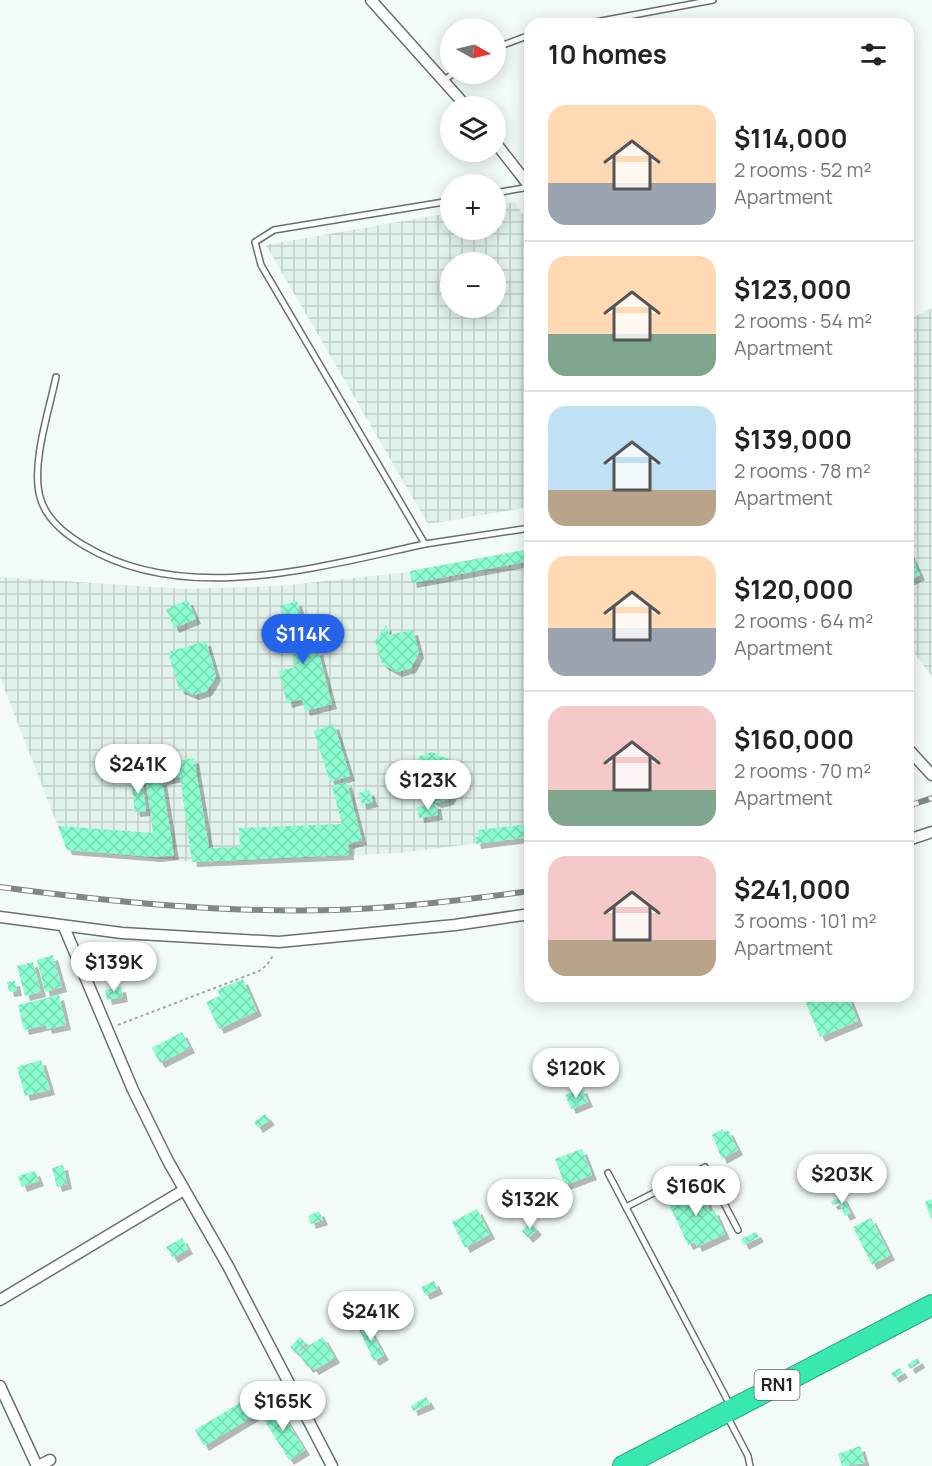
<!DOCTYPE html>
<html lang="en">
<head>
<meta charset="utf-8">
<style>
	:root { --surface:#fff; --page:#f6f6f6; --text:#222; --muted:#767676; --line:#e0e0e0; --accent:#2563eb }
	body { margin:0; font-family:Manrope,sans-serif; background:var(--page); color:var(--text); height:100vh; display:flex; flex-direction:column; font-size:22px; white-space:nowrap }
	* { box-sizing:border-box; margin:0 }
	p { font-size:20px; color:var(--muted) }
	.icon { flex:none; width:33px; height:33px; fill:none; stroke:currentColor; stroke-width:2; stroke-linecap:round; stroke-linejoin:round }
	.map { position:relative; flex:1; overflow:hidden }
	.side { position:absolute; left:524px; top:18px; width:390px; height:984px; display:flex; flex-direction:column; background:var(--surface); border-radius:18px; box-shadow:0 3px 15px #0003 }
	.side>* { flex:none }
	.needle { width:39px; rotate:98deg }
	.controls { position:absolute; left:440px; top:18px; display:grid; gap:12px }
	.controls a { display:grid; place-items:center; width:66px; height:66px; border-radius:50%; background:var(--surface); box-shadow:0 3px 15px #0003; font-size:30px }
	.price { position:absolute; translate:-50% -51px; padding:0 14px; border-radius:21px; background:#fff; color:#222; font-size:20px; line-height:39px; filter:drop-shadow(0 2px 3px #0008) }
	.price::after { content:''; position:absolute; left:50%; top:36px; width:18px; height:14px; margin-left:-9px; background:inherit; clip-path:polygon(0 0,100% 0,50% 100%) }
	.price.active { background:var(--accent); color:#fff }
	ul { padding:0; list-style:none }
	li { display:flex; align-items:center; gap:18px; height:150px; padding:0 24px }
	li+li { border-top:2px solid var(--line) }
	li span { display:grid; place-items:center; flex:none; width:168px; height:120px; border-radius:18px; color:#555 }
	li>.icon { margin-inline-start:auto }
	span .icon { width:72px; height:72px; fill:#fffc; stroke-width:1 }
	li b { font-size:26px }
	h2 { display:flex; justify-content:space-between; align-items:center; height:72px; padding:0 24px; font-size:26px }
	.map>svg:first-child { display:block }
	.industrial { fill:url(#industrial-grid); fill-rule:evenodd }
	.building { fill:url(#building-cross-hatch); filter:url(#shadow) }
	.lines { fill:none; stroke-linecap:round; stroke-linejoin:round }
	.lane-casing { stroke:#68706c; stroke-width:8 }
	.street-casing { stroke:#68706c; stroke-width:13 }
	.highway-casing { stroke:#30a47f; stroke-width:22 }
	.path { stroke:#a2a9a6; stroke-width:2; stroke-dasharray:3 3; stroke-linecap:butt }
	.lane { stroke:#fff; stroke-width:5 }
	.street { stroke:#fff; stroke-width:10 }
	.highway { stroke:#37e9b1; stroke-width:20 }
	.rail-casing { stroke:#818784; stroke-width:6 }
	.rail { stroke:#fff; stroke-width:4; stroke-dasharray:11; stroke-linecap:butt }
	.labels { text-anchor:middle; stroke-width:6; stroke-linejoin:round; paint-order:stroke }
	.shield { fill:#fff; stroke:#646665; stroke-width:1.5 }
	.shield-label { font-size:18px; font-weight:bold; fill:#222523 }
</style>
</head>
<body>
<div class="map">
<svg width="932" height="1466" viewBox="0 0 932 1466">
	<defs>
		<pattern id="industrial-grid" width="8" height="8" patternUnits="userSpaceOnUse" patternTransform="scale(1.5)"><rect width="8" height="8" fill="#e0f2ea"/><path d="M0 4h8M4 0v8" fill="none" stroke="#c0cfc8"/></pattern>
		<pattern id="building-cross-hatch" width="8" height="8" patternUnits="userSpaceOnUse" patternTransform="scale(1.5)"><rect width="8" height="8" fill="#8bfed1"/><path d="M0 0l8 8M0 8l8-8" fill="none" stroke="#78dab3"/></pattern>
		<filter id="shadow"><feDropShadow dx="5" dy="5" stdDeviation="0" flood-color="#0004"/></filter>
	</defs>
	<rect width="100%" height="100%" fill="#f2fbf7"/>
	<g class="industrial">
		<path d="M515,202l15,24 -1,281 -101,17 -162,-279 184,-32v17h45v-25zM450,262h45v46h-45z"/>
		<polygon points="932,308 932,677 908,644 908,462 917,456 908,438 908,320"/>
		<polygon points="529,549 529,837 399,853 240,861 192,862 67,850 0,677 0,577 186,589 279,586 401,573"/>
	</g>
	<g class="building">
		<polygon points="530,549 530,561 412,583 410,571"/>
		<polygon points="908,550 920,575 908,581"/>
		<polygon points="188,600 196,619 174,628 166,609"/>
		<polygon points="297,601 310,652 318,650 332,704 305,711 302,699 287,703 279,671 296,667 280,606"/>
		<polygon points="386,625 389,635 413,630 419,653 411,668 397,672 382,664 375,641"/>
		<polygon points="206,641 216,676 207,691 194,695 179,689 168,652"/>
		<polygon points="334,724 350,776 330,782 314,731"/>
		<polygon points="432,752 450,760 456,784 449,800 437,803 419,794 413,771 420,756"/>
		<polygon points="194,758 209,848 240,847 239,828 342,824 332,786 347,782 362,840 348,844 349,855 192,862 180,777 162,780 174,855 156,857 67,850 58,826 153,833 144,767"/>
		<polygon points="142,778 146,811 135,812 131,779"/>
		<polygon points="369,790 373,802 362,805 359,793"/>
		<polygon points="436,804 438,815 419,818 417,807"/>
		<polygon points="530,824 530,837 476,844 475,837 479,837 478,830"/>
		<polygon points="53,955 62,987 45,992 37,960"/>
		<polygon points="33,962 41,992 25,996 17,966"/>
		<polygon points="243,979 257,1011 219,1029 206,1002 220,996 217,990"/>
		<polygon points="15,981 17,991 9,992 7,982"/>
		<polygon points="121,987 123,997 107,1000 105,990"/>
		<polygon points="59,995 66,1025 47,1029 46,1025 24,1030 18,1005"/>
		<polygon points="803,996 848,996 858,1021 820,1037"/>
		<polygon points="182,1032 190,1048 160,1063 152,1048"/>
		<polygon points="41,1060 50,1090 25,1096 17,1067"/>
		<polygon points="582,1088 588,1102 571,1109 565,1095"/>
		<polygon points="265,1114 270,1120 258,1128 254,1122"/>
		<polygon points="722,1129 723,1132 728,1130 738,1150 722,1159 712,1135"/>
		<polygon points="582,1149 592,1175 565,1185 555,1159"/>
		<polygon points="63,1165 67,1184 57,1187 52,1168"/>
		<polygon points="35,1171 39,1181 22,1187 18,1176"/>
		<polygon points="701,1184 710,1212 714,1210 725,1234 697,1247 695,1242 688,1245 669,1204 672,1203 670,1198"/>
		<polygon points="842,1196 851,1213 845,1216 839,1203 833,1205 831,1202"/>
		<polygon points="932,1199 932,1220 925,1202"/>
		<polygon points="477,1209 490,1234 465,1248 452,1222"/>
		<polygon points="319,1211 323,1220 311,1224 308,1216"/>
		<polygon points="871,1218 890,1255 872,1265 853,1227"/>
		<polygon points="531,1223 537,1230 528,1238 522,1231"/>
		<polygon points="756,1232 759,1237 744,1245 741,1239"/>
		<polygon points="182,1238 188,1249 173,1258 166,1247"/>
		<polygon points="434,1281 438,1289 425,1295 421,1287"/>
		<polygon points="366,1323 384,1355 374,1361 358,1328"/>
		<polygon points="300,1337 306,1343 296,1353 290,1347"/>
		<polygon points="323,1337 335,1358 314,1370 311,1366 308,1368 298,1352"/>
		<polygon points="918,1358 920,1363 910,1369 908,1364"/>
		<polygon points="900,1368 903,1373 894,1378 891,1373"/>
		<polygon points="426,1397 430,1404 413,1411 411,1406"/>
		<polygon points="248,1398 257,1414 204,1446 195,1430"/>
		<polygon points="277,1405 305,1450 289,1460 261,1415"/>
		<polygon points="860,1446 865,1463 842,1466 838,1454"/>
	</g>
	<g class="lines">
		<defs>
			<g id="lane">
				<polyline points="585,24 713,0"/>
				<polyline points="495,48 530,35"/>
				<polyline points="444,80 453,74"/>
				<polyline points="495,193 529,187"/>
				<polyline points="450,201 274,230 255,242 261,265 425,544 530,528"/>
				<path d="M56,377c-7,34 -25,87 -16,120 6,23 26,38 45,49 100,60 234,21 340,-2"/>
				<polyline points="608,1173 730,1405"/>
				<polyline points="626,1207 705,1167 738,1230"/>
				<polyline points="727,1416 748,1456 750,1466"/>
			</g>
			<g id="street">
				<polyline points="371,0 466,106"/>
				<polyline points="495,142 530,187"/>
				<polyline points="908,749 932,775"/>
				<polyline points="908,840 932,832"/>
				<polyline points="0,917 122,933 279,942 455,925 530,914"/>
				<polyline points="64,927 133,1090 168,1161 228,1266 332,1466"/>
				<polyline points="0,1300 184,1190"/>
				<polyline points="0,1386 37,1466"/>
				<polyline points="38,1466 50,1460"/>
			</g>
			<polyline id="highway" points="623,1466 932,1305"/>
		</defs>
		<use href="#lane" class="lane-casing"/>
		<use href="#street" class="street-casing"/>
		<use href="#highway" class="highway-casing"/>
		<polyline class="path" points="118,1025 259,971 267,965 274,954"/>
		<use href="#lane" class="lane"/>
		<use href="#street" class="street"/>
		<use href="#highway" class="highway"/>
		<defs>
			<g id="rail">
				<polyline points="908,806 932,798"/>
				<path d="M0,887c111,15 223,26 335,23 65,-2 130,-10 195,-19"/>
			</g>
		</defs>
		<use href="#rail" class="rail-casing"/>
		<use href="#rail" class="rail"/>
	</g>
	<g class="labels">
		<rect class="shield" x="754.5" y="1370" width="45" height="30" rx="4.5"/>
		<g class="shield-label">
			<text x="777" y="1391">RN1</text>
		</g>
	</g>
</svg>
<div class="controls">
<a><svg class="needle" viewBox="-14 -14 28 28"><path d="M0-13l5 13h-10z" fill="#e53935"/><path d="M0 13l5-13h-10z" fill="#767676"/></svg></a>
<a><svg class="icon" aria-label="layers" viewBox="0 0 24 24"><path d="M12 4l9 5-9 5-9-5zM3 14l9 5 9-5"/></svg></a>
<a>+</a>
<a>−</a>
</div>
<b class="price active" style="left:303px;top:665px">$114K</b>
<b class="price" style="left:138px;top:795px">$241K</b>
<b class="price" style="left:428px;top:811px">$123K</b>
<b class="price" style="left:114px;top:993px">$139K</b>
<b class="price" style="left:576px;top:1099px">$120K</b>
<b class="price" style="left:842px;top:1205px">$203K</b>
<b class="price" style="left:696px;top:1217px">$160K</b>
<b class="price" style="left:530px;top:1230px">$132K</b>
<b class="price" style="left:371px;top:1342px">$241K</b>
<b class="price" style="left:283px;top:1432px">$165K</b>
<section class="side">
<h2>10 homes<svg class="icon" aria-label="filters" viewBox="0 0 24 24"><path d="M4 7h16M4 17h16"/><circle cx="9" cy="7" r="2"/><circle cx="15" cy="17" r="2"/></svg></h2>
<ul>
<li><span style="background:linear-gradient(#ffd9b3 65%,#9aa5b1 0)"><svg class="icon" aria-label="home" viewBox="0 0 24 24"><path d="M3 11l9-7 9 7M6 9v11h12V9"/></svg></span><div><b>$114,000</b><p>2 rooms · 52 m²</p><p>Apartment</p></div></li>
<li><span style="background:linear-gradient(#ffd9b3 65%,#7fa58c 0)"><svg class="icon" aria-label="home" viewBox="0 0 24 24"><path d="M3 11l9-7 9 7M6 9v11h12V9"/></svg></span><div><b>$123,000</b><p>2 rooms · 54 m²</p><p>Apartment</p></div></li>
<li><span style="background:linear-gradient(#bfe0f5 70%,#b9a48a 0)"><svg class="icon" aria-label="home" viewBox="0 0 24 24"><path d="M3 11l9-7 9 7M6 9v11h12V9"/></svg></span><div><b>$139,000</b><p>2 rooms · 78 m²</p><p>Apartment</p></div></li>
<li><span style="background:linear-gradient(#ffd9b3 60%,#9aa5b1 0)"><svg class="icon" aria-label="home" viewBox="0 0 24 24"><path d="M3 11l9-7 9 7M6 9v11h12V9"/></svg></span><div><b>$120,000</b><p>2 rooms · 64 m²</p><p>Apartment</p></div></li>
<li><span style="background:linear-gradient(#f6c9c9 70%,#7fa58c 0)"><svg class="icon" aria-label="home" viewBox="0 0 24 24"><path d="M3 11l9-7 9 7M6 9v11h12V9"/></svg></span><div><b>$160,000</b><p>2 rooms · 70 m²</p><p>Apartment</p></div></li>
<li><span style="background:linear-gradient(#f6c9c9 70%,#b9a48a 0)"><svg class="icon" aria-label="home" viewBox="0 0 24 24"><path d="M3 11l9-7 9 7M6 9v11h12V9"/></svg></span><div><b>$241,000</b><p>3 rooms · 101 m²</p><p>Apartment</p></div></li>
</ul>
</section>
</div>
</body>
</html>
